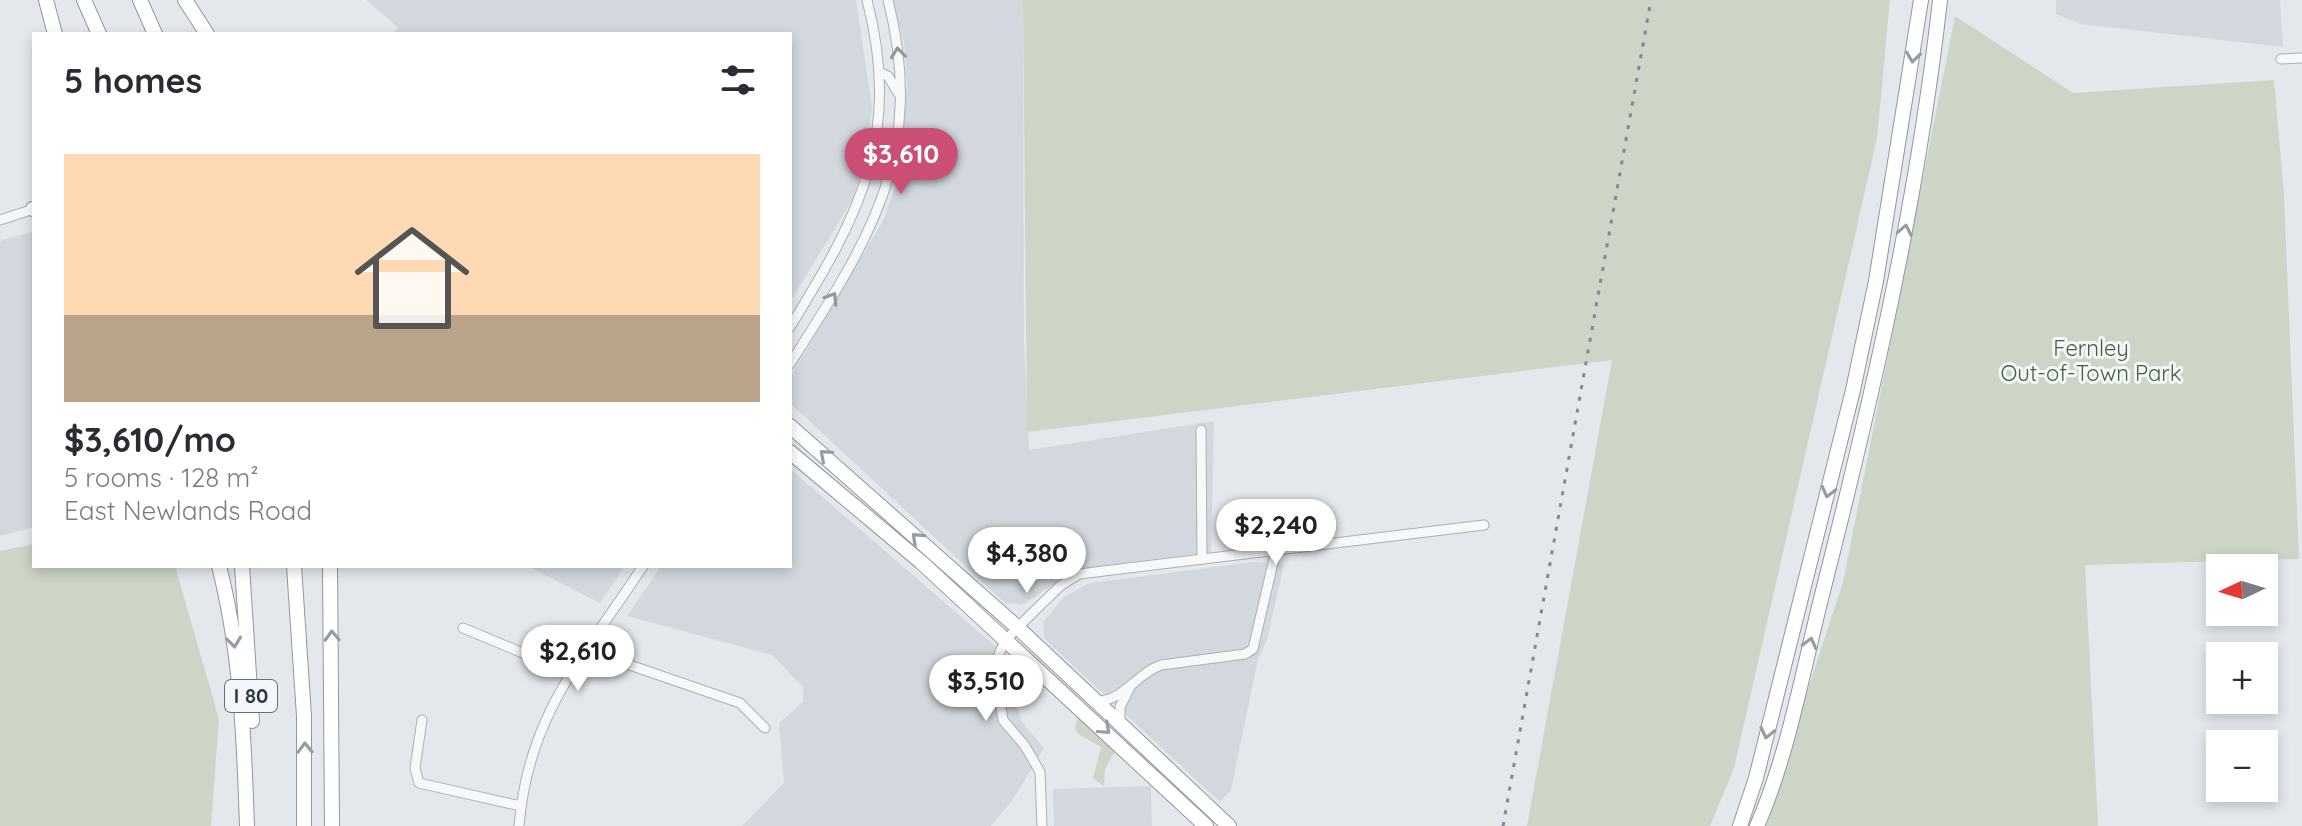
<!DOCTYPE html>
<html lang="en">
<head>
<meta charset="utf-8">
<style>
	:root { --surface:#fff; --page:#f7f7f7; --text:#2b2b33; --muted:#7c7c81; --accent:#cb4f74 }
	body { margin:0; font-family:Quicksand,sans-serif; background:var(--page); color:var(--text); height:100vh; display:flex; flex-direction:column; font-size:30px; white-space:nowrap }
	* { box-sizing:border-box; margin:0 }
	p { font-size:26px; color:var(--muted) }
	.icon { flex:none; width:44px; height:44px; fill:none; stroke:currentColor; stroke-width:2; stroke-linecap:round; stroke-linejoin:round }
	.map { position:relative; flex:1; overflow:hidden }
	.side { position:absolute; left:32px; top:32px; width:760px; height:536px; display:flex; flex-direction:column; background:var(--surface); border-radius:0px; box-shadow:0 4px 12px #0003 }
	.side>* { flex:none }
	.needle { width:52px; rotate:266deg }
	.fabs { position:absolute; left:2206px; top:554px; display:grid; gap:16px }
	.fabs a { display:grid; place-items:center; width:72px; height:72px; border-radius:0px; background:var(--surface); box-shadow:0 4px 12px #0003; font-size:40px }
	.price { position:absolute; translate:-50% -68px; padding:0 18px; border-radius:28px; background:#fff; color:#222; font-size:26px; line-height:52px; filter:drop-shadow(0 2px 4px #0008) }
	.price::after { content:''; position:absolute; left:50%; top:48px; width:24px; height:18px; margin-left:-12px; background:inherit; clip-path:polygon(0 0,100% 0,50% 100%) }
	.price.on { background:var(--accent); color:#fff }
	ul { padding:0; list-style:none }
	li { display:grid; align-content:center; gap:16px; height:424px; padding:0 32px }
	li span { display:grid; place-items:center; height:248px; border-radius:0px; color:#555 }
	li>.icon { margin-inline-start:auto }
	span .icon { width:144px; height:144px; fill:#fffc; stroke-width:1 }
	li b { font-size:34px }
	h2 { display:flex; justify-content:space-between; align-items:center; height:96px; padding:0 32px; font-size:34px }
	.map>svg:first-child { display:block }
	.built { fill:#d2d8dd }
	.green { fill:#ccd5c6 }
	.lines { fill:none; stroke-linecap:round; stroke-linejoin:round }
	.minor-casing { stroke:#a9b0b6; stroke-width:11 }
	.highway-casing { stroke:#8c98a2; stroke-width:16 }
	.minor { stroke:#f7f8fa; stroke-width:9 }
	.highway { stroke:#fff; stroke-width:14 }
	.rail { stroke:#7e8a95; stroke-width:3; stroke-dasharray:4 8; stroke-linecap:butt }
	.oneway { stroke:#92989f }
	.oneway2 { stroke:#969ca2 }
	.labels { text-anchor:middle; stroke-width:6; stroke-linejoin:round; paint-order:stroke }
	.shield { fill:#f4f7f9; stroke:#68717a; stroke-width:2 }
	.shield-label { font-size:20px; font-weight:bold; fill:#2c3844 }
	.park-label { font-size:22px; fill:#465f3a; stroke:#f4f7f9 }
</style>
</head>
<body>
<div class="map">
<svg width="2302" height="826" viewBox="0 0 2302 826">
	<rect width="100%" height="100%" fill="#e4e8ec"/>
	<g class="built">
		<polygon points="366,0 856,0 872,107 867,150 853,199 790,302 790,34 392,34 398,27"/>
		<polygon points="893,0 1023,0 1024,343 1029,450 1214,421 1211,552 1077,569 1022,605 1005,603 790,403 790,378 884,219 898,179 907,84 904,42"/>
		<polygon points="2056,0 2280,0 2283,47 2081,24 2056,14"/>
		<polygon points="34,231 34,527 0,536 0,241"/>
		<polygon points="790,469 1024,671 1014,679 1015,703 1022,722 1044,748 1014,798 991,826 742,826 784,783 779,723 803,702 803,687 772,655 627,616 661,566 790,566"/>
		<polygon points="1254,562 1284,564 1267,640 1258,659 1231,790 1220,802 1053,647 1044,638 1043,622 1065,596 1090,583"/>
		<polygon points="527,566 625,566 600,603"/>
		<polygon points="1151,786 1152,826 1054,826 1053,789"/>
	</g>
	<g class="green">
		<polygon points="1023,0 1890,0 1877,138 1734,768 1710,826 1527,826 1612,360 1027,432"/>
		<polygon points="1955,16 2073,93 2274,80 2284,195 2299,559 2085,565 2098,826 1763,826 1843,582"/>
		<polygon points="34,544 34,566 175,566 219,719 211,826 0,826 0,551"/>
		<polygon points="1078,715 1115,751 1105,769 1104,786 1093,778 1101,747 1078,734 1075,728"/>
	</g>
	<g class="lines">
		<defs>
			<g id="minor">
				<polyline points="2281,59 2302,58"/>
				<polyline points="879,72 888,76 898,93"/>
				<polyline points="0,220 34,209"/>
				<path d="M790,327c70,-113 112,-191 77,-327"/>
				<path d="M790,364c79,-124 137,-210 98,-364"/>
				<polyline points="1201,430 1202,559"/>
				<polyline points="463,628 571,673"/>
				<polyline points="586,650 740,703 765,728"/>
				<path d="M1097,701c27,0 40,-28 64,-36l84,-11 8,-5 23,-99"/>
				<polyline points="422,720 415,768 419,783 521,806"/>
				<polyline points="1120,723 1120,707 1131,685"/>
				<path d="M519,826c9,-112 66,-171 124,-260"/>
				<polyline points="1042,826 1040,772 1025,746 1003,720 994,668 1001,649 1013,632 1060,586 1079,574 1484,525"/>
			</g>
			<g id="highway">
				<polyline points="46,0 55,34"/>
				<polyline points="84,0 99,34"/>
				<polyline points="140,0 155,34"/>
				<polyline points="185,0 207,34"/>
				<polyline points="33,209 34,209"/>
				<polyline points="790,426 1017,627 1229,826"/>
				<polyline points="790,452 921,562 1206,826"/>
				<path d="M219,566c22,86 25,172 28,260"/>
				<polyline points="242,566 252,721"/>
				<polyline points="294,566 304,716 304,826"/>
				<polyline points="330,566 332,826"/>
				<polyline points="1740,826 1756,778 1853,390 1876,281 1921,0"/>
				<path d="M1757,826c32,-73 47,-162 67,-239 49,-193 94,-388 116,-587"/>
			</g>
		</defs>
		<use href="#minor" class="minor-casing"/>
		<use href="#highway" class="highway-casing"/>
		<use href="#minor" class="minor"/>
		<use href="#highway" class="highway"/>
		<polyline class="rail" points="1503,826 1651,0"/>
	</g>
	<defs><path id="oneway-chevron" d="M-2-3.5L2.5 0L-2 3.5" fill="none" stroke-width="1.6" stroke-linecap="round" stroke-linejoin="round" transform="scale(2)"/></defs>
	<g class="oneway">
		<use href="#oneway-chevron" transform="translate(898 53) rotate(-96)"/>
		<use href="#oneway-chevron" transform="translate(832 298) rotate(-58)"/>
	</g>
	<g class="oneway2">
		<use href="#oneway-chevron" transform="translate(1913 57) rotate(98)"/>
		<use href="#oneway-chevron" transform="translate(1905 230) rotate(-79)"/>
		<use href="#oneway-chevron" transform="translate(825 455) rotate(-139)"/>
		<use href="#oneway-chevron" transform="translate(1828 492) rotate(104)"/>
		<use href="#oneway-chevron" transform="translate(917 538) rotate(-137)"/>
		<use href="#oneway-chevron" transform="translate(332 636) rotate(-92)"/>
		<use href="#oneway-chevron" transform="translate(234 642) rotate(83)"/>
		<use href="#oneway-chevron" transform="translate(1810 643) rotate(-76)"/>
		<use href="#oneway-chevron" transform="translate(1105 729) rotate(42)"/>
		<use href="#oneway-chevron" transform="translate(1767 733) rotate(103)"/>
		<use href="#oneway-chevron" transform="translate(305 748) rotate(-91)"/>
	</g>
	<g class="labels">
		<rect class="shield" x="225" y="680" width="52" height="32" rx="6"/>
		<g class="shield-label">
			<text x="251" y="703">I 80</text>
		</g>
		<g class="park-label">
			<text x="2091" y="356">Fernley<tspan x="2091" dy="25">Out-of-Town Park</tspan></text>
		</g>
	</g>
</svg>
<div class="fabs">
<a><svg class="needle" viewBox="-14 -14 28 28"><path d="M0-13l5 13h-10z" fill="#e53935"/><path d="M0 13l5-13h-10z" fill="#7c7c81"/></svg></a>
<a>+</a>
<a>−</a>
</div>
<b class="price on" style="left:901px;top:196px">$3,610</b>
<b class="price" style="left:1276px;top:567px">$2,240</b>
<b class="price" style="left:1027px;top:595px">$4,380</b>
<b class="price" style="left:578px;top:693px">$2,610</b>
<b class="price" style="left:986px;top:723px">$3,510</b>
<section class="side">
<h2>5 homes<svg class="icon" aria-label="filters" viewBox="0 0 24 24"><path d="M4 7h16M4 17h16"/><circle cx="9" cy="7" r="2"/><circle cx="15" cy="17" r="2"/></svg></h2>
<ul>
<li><span style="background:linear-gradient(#ffd9b3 65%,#b9a48a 0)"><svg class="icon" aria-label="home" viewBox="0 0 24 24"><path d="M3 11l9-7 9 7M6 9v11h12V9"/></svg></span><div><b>$3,610/mo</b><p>5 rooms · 128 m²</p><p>East Newlands Road</p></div></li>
</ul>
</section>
</div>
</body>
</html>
